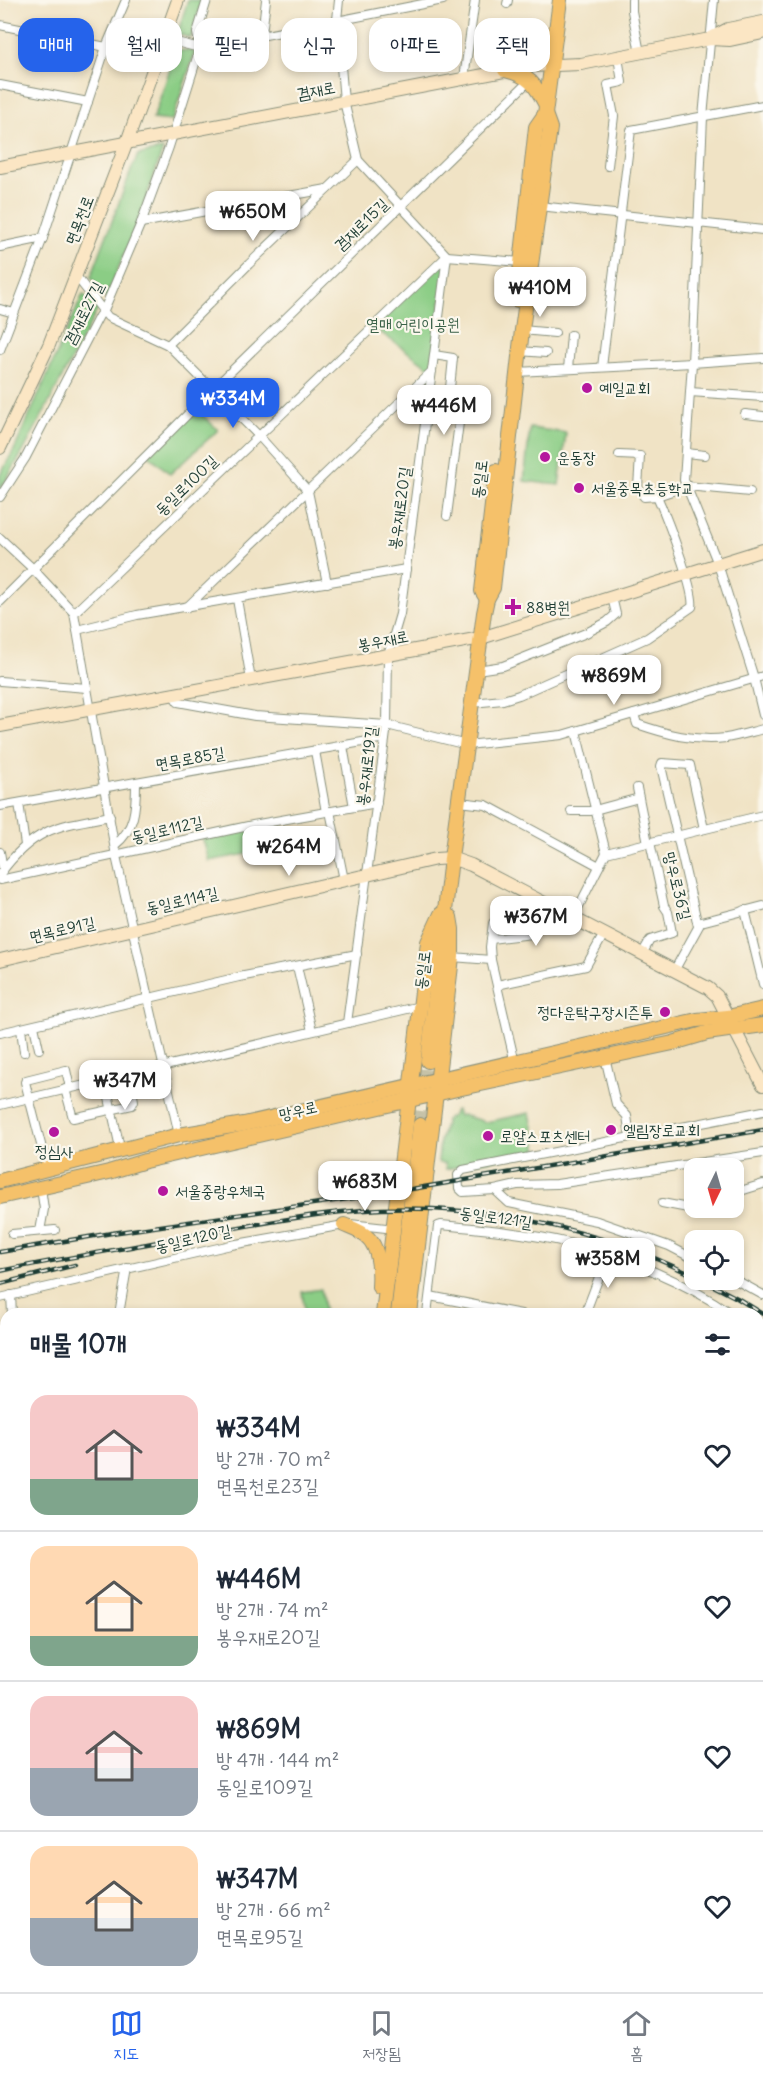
<!DOCTYPE html>
<html lang="ko">
<head>
<meta charset="utf-8">
<style>
	:root { --surface:#fff; --page:#f2f2f3; --text:#1f2937; --muted:#747a83; --line:#e0e1e3; --accent:#2563eb }
	body { margin:0; font-family:Delius,"Poor Story",sans-serif; background:var(--page); color:var(--text); height:100vh; display:flex; flex-direction:column; font-size:22px; white-space:nowrap }
	* { box-sizing:border-box; margin:0 }
	p { font-size:20px; color:var(--muted) }
	.icon { flex:none; width:33px; height:33px; fill:none; stroke:currentColor; stroke-width:2; stroke-linecap:round; stroke-linejoin:round }
	.map { position:relative; flex:1; overflow:hidden }
	.panel { position:absolute; left:0px; top:1308px; width:764px; height:684px; display:flex; flex-direction:column; background:var(--surface); border-radius:18px 18px 0 0; box-shadow:0 3px 9px #0003 }
	.panel>* { flex:none }
	.hud { position:absolute; left:18px; top:18px; width:728px; height:54px; display:flex; gap:12px }
	.needle { width:39px; rotate:185deg }
	.buttons { position:absolute; left:684px; top:1158px; display:grid; gap:12px }
	.buttons a { display:grid; place-items:center; width:60px; height:60px; border-radius:12px; background:var(--surface); box-shadow:0 3px 9px #0003; font-size:30px }
	.price { position:absolute; translate:-50% -51px; padding:0 14px; border-radius:12px; background:#fff; color:#222; font-size:20px; line-height:39px; filter:drop-shadow(0 2px 3px #0008) }
	.price::after { content:''; position:absolute; left:50%; top:36px; width:18px; height:14px; margin-left:-9px; background:inherit; clip-path:polygon(0 0,100% 0,50% 100%) }
	.price.on { background:var(--accent); color:#fff }
	ul { padding:0; list-style:none }
	li { display:flex; align-items:center; gap:18px; height:150px; padding:0 30px }
	li+li { border-top:2px solid var(--line) }
	li span { display:grid; place-items:center; flex:none; width:168px; height:120px; border-radius:18px; color:#555 }
	li>.icon { margin-inline-start:auto }
	span .icon { width:72px; height:72px; fill:#fffc; stroke-width:1 }
	li b { font-size:26px }
	h2 { display:flex; justify-content:space-between; align-items:center; height:72px; padding:0 30px; font-size:26px }
	.chip { padding:0 21px; border-radius:18px; background:var(--surface); box-shadow:0 3px 9px #0003; font-size:21px; line-height:54px }
	.chip.on { background:var(--accent); color:#fff }
	.tab-bar { display:flex; justify-content:space-around; align-items:center; height:84px; border-top:2px solid var(--line); background:var(--surface); font-size:16px; color:var(--muted) }
	.tab-bar a { display:grid; justify-items:center; gap:3px }
	.tab-bar .on { color:var(--accent) }
	.map>svg:first-child { display:block }
	.green { fill:#8bcd85; stroke:#55855c; stroke-width:1.5 }
	.lines { fill:none; stroke-linecap:round; stroke-linejoin:round }
	.primary-tunnel { stroke:#c6c2a8; stroke-width:14; stroke-dasharray:14 7; stroke-linecap:butt }
	.street-casing { stroke:#88907c; stroke-width:10 }
	.secondary-casing { stroke:#88907c; stroke-width:14 }
	.primary-casing { stroke:#88907c; stroke-width:16 }
	.street { stroke:#fff; stroke-width:8 }
	.secondary { stroke:#fbe6c4; stroke-width:12 }
	.primary { stroke:#f5c16b; stroke-width:14 }
	.rail-casing { stroke:#1f3d34; stroke-width:4.5 }
	.rail { stroke:#fbf7ec; stroke-width:2; stroke-dasharray:7; stroke-linecap:butt }
	.poi-dot { fill:#b5179e; stroke:#fbf7ec; stroke-width:2 }
	.labels { text-anchor:middle; stroke-width:4.5; stroke-linejoin:round; paint-order:stroke }
	.street-label { font-size:16px; fill:#1f3d34; stroke:#fbf7ec }
	.park-label { font-size:16px; fill:#3a6148; stroke:#fbf7ec }
	.poi-label { font-size:16px; fill:#1f3d34; stroke:#fbf7ec; text-anchor:start }
</style>
</head>
<body>
<div class="map">
<svg width="763" height="1992" viewBox="0 0 763 1992">
	<rect width="100%" height="100%" fill="#fbf7ec"/>
	<filter id="ink" filterUnits="userSpaceOnUse"><feTurbulence type="fractalNoise" baseFrequency=".0167" numOctaves="2"/><feDisplacementMap in="SourceGraphic" scale="12" xChannelSelector="R" yChannelSelector="G"/><feConvolveMatrix kernelMatrix="1 2 1 2 8 2 1 2 1" color-interpolation-filters="sRGB"/></filter>
	<filter id="wash" filterUnits="userSpaceOnUse"><feTurbulence type="fractalNoise" baseFrequency=".008" numOctaves="4" result="noise"/><feDisplacementMap in="SourceGraphic" scale="24" xChannelSelector="R" yChannelSelector="G"/><feGaussianBlur stdDeviation="1.35" result="paint"/><feColorMatrix in="noise" values="0 0 0 0 0 0 0 0 0 0 0 0 0 0 0 0 0 1.4 0 .05"/><feComposite in="paint" operator="in"/></filter>
	<g filter="url(#wash)">
		<rect width="100%" height="100%" fill="#f0e3c5"/>
		<g class="green">
			<polygon points="188,0 202,0 191,38 177,34"/>
			<polygon points="189,50 195,52 172,121 153,119 176,51"/>
			<polygon points="163,149 139,219 106,298 91,277 132,168 138,155"/>
			<polygon points="447,256 433,370 373,327"/>
			<polygon points="83,294 98,309 23,452 0,490 0,475 15,448"/>
			<polygon points="195,408 218,430 170,474 148,454"/>
			<polygon points="530,428 566,433 559,485 524,481"/>
			<polygon points="253,825 258,852 209,861 202,836"/>
			<polygon points="455,1110 456,1110 458,1116 462,1115 486,1122 530,1113 538,1151 446,1169 445,1163 439,1163 438,1161 440,1141 446,1120 453,1115"/>
			<polygon points="321,1289 325,1314 305,1314 302,1292"/>
		</g>
	</g>
	<g filter="url(#ink)">
		<g class="lines">
			<polyline class="primary-tunnel" points="420,1125 428,1061"/>
			<defs>
				<g id="street">
					<polyline points="339,0 337,20 344,101 358,160 447,256 400,614 388,655 387,725 347,1023"/>
					<polyline points="632,0 632,11 640,53"/>
					<polyline points="714,0 703,117 692,363 684,480 718,564 754,678 763,715"/>
					<polyline points="507,4 508,0"/>
					<polyline points="0,25 106,47"/>
					<polyline points="262,34 266,0"/>
					<polyline points="164,39 200,48 443,0"/>
					<polyline points="464,78 475,0"/>
					<polyline points="0,85 88,102"/>
					<polyline points="608,166 614,116 608,85 622,82 618,57"/>
					<polyline points="539,206 763,230"/>
					<polyline points="141,223 327,189"/>
					<polyline points="0,247 43,238"/>
					<polyline points="76,276 108,317 168,345 259,436 308,491 327,583"/>
					<polyline points="0,309 14,313"/>
					<polyline points="522,330 555,333"/>
					<polyline points="168,345 249,264 358,160"/>
					<polyline points="0,350 43,238 106,47 126,0"/>
					<polyline points="519,351 546,353"/>
					<polyline points="434,355 453,358 448,408 460,412 460,415 447,516"/>
					<polyline points="602,367 631,130 763,105"/>
					<polyline points="568,369 571,335"/>
					<polyline points="517,372 692,363 763,358"/>
					<polyline points="690,392 763,397"/>
					<polyline points="745,414 763,416"/>
					<polyline points="686,453 705,455"/>
					<polyline points="657,496 687,486 750,492"/>
					<polyline points="0,497 26,457 99,316 104,310 141,223 169,147 200,48 197,33 207,0"/>
					<polyline points="0,538 32,568 74,613 116,856 179,1135"/>
					<polyline points="237,599 251,680"/>
					<polyline points="0,602 213,389 530,80"/>
					<polyline points="186,608 432,371"/>
					<polyline points="74,613 447,256 521,262"/>
					<polyline points="77,630 137,615 406,569"/>
					<polyline points="477,670 503,666 586,633 607,622 616,614 612,597"/>
					<polyline points="0,681 87,688"/>
					<polyline points="172,693 178,702 255,716 387,725 467,745 562,735 763,676"/>
					<path d="M472,703l31,-3 16,-5 128,-57 45,-31c4,-15 -27,-93 -35,-111l-13,1 -6,-10 2,-31 -21,-1"/>
					<path d="M634,714l3,10c29,10 58,18 89,14 12,-2 25,-6 37,-9"/>
					<polyline points="343,746 354,807"/>
					<polyline points="315,751 326,812"/>
					<polyline points="637,788 648,843"/>
					<polyline points="459,802 486,805 599,866"/>
					<polyline points="19,803 25,845"/>
					<polyline points="0,806 385,738"/>
					<polyline points="330,811 344,880"/>
					<polyline points="571,811 591,811 639,798"/>
					<path d="M115,845c20,-16 21,-37 21,-62"/>
					<polyline points="0,852 3,869"/>
					<polyline points="606,853 763,815"/>
					<path d="M0,874c34,-46 57,-48 110,-58"/>
					<polyline points="0,880 253,825 377,803"/>
					<polyline points="745,910 763,984"/>
					<polyline points="573,918 606,853 576,731"/>
					<polyline points="698,926 661,766 662,763 690,765 704,829"/>
					<polyline points="491,939 532,934 547,905"/>
					<polyline points="642,954 650,940 672,933 668,912 664,906 650,842"/>
					<polyline points="452,957 491,960 515,1063"/>
					<polyline points="491,960 490,947 493,923"/>
					<polyline points="297,966 312,1031"/>
					<polyline points="674,971 701,922 763,906"/>
					<polyline points="497,985 586,966 604,934"/>
					<polyline points="34,1026 39,1049"/>
					<polyline points="21,1029 24,1052"/>
					<polyline points="0,1033 239,977 357,954"/>
					<polyline points="605,1057 616,1104 627,1116 630,1136"/>
					<polyline points="105,1080 120,1148"/>
					<polyline points="65,1089 73,1118 132,1105 134,1101 129,1074"/>
					<polyline points="0,1105 420,1006"/>
					<polyline points="763,1111 463,1170 458,1175 459,1188 463,1192 495,1190 517,1185 557,1184 763,1153"/>
					<polyline points="47,1168 25,1082 26,1080 66,1070 70,1088"/>
					<polyline points="495,1190 509,1203 597,1221 669,1246 694,1259"/>
					<polyline points="734,1193 763,1184"/>
					<polyline points="662,1203 688,1208 694,1207"/>
					<polyline points="40,1231 44,1209 41,1188"/>
					<polyline points="12,1234 55,1230"/>
					<polyline points="734,1279 763,1295"/>
					<polyline points="11,1295 12,1314"/>
					<polyline points="430,1296 521,1314"/>
					<polyline points="0,1298 231,1245 350,1224 386,1228 393,1226"/>
					<polyline points="119,1314 127,1268"/>
					<path d="M427,1314l11,-88 3,-1c43,4 86,8 128,18 54,13 117,39 163,71"/>
					<polyline points="585,1314 607,1256"/>
					<polyline points="758,1331 763,1335"/>
					<polyline points="0,1344 6,1329"/>
					<polyline points="758,1429 763,1431"/>
					<polyline points="0,1506 6,1508"/>
					<polyline points="758,1550 763,1555"/>
					<polyline points="0,1637 6,1638"/>
					<polyline points="758,1663 763,1668"/>
					<polyline points="0,1703 6,1700"/>
					<polyline points="0,1729 6,1729"/>
					<polyline points="0,1760 6,1761"/>
					<polyline points="763,1762 758,1767 763,1827"/>
					<polyline points="0,1809 6,1809"/>
					<polyline points="26,1986 27,1992"/>
					<polyline points="208,1986 217,1992"/>
					<polyline points="267,1986 267,1992"/>
					<polyline points="154,1992 172,1986"/>
					<polyline points="469,1992 527,1988"/>
				</g>
				<g id="secondary">
					<polyline points="711,38 728,29 763,22"/>
					<polyline points="0,167 531,66 581,64 710,39 730,40 763,33"/>
					<polyline points="0,448 49,345 127,142 178,0"/>
					<polyline points="0,726 481,638 763,550"/>
					<polyline points="0,960 436,859 451,858 471,865 708,988 717,996 763,1085"/>
					<polyline points="758,1459 763,1453"/>
					<polyline points="0,1919 6,1918"/>
					<polyline points="758,1936 763,1937"/>
					<polyline points="604,1986 605,1992"/>
				</g>
				<g id="primary">
					<path d="M505,70c25,6 30,14 41,35"/>
					<polyline points="517,300 536,127 545,114 560,0"/>
					<polyline points="487,599 482,591 496,471"/>
					<polyline points="428,1061 451,858 484,613 487,599 493,588 522,330 550,128 545,114"/>
					<polyline points="0,1181 179,1135 244,1124 697,1020 728,1017 763,1009"/>
					<polyline points="0,1197 109,1172 145,1161 457,1089 673,1043 707,1033 763,1025"/>
					<path d="M344,1225c7,3 16,6 22,11 14,11 14,35 13,51"/>
					<polyline points="383,1314 428,942 441,914"/>
					<polyline points="398,1314 420,1125"/>
					<polyline points="410,1314 452,957 452,929 450,917"/>
					<polyline points="436,1986 436,1992"/>
				</g>
			</defs>
			<use href="#street" class="street-casing"/>
			<use href="#secondary" class="secondary-casing"/>
			<use href="#primary" class="primary-casing"/>
			<use href="#street" class="street"/>
			<use href="#secondary" class="secondary"/>
			<use href="#primary" class="primary"/>
			<defs>
				<g id="rail">
					<polyline points="0,1252 112,1233 382,1194 763,1130"/>
					<path d="M0,1271c58,-12 116,-21 175,-32 66,-12 139,-27 206,-30 107,-4 218,20 313,67"/>
					<polyline points="702,1280 737,1298 763,1314"/>
					<polyline points="0,1284 75,1265"/>
				</g>
			</defs>
			<use href="#rail" class="rail-casing"/>
			<use href="#rail" class="rail"/>
		</g>
	</g>
	<g class="poi-dot">
		<circle cx="587" cy="388" r="6"/>
		<circle cx="545" cy="457" r="6"/>
		<circle cx="579" cy="488" r="6"/>
		<path d="M510 598h6v6h6v6h-6v6h-6v-6h-6v-6h6z"/>
		<circle cx="665" cy="1012" r="6"/>
		<circle cx="611" cy="1130" r="6"/>
		<circle cx="54" cy="1132" r="6"/>
		<circle cx="488" cy="1136" r="6"/>
		<circle cx="163" cy="1191" r="6"/>
	</g>
	<g class="labels">
		<g class="street-label">
			<text transform="translate(316 90) rotate(-11)" y="6">겸재로</text>
			<text transform="translate(79 220) rotate(-69)" y="6">면목천로</text>
			<text transform="translate(361 224) rotate(-44)" y="6">겸재로15길</text>
			<text transform="translate(83 313) rotate(-63)" y="6">겸재로27길</text>
			<text transform="translate(479 479) rotate(-83)" y="6">동일로</text>
			<text transform="translate(186 485) rotate(-44)" y="6">동일로100길</text>
			<text transform="translate(399 508) rotate(-82)" y="6">봉우재로20길</text>
			<text transform="translate(383 640) rotate(-11)" y="6">봉우재로</text>
			<text transform="translate(190 758) rotate(-10)" y="6">면목로85길</text>
			<text transform="translate(366 766) rotate(-83)" y="6">봉우재로19길</text>
			<text transform="translate(167 829) rotate(-13)" y="6">동일로112길</text>
			<text transform="translate(678 886) rotate(76)" y="6">망우로36길</text>
			<text transform="translate(182 900) rotate(-13)" y="6">동일로114길</text>
			<text transform="translate(62 929) rotate(-13)" y="6">면목로91길</text>
			<text transform="translate(422 970) rotate(-83)" y="6">동일로</text>
			<text transform="translate(298 1110) rotate(-13)" y="6">망우로</text>
			<text transform="translate(496 1217) rotate(8)" y="6">동일로121길</text>
			<text transform="translate(193 1238) rotate(-13)" y="6">동일로120길</text>
		</g>
		<g class="park-label">
			<text x="413" y="330">열매 어린이공원</text>
		</g>
		<g class="poi-label">
			<text x="599" y="394">예일교회</text>
			<text x="557" y="463">운동장</text>
			<text x="591" y="494">서울중목초등학교</text>
			<text x="526" y="613">88병원</text>
			<text x="653" y="1018" text-anchor="end">정다운탁구장시즌투</text>
			<text x="623" y="1136">엘림장로교회</text>
			<text x="500" y="1142">로얄스포츠센터</text>
			<text x="54" y="1157" text-anchor="middle">정심사</text>
			<text x="175" y="1197">서울중랑우체국</text>
		</g>
	</g>
</svg>
<div class="buttons">
<a><svg class="needle" viewBox="-14 -14 28 28"><path d="M0-13l5 13h-10z" fill="#e53935"/><path d="M0 13l5-13h-10z" fill="#747a83"/></svg></a>
<a><svg class="icon" aria-label="locate" viewBox="0 0 24 24"><circle cx="12" cy="12" r="6"/><path d="M12 2v4M12 18v4M2 12h4M18 12h4"/></svg></a>
</div>
<b class="price" style="left:253px;top:242px">₩650M</b>
<b class="price" style="left:540px;top:318px">₩410M</b>
<b class="price on" style="left:233px;top:429px">₩334M</b>
<b class="price" style="left:444px;top:436px">₩446M</b>
<b class="price" style="left:614px;top:706px">₩869M</b>
<b class="price" style="left:289px;top:877px">₩264M</b>
<b class="price" style="left:536px;top:947px">₩367M</b>
<b class="price" style="left:125px;top:1111px">₩347M</b>
<b class="price" style="left:365px;top:1212px">₩683M</b>
<b class="price" style="left:608px;top:1289px">₩358M</b>
<div class="hud">
<a class="chip on">매매</a>
<a class="chip">월세</a>
<a class="chip">필터</a>
<a class="chip">신규</a>
<a class="chip">아파트</a>
<a class="chip">주택</a>
</div>
<section class="panel">
<h2>매물 10개<svg class="icon" aria-label="filters" viewBox="0 0 24 24"><path d="M4 7h16M4 17h16"/><circle cx="9" cy="7" r="2"/><circle cx="15" cy="17" r="2"/></svg></h2>
<ul>
<li><span style="background:linear-gradient(#f6c9c9 70%,#7fa58c 0)"><svg class="icon" aria-label="home" viewBox="0 0 24 24"><path d="M3 11l9-7 9 7M6 9v11h12V9"/></svg></span><div><b>₩334M</b><p>방 2개 · 70 m²</p><p>면목천로23길</p></div><svg class="icon" aria-label="heart" viewBox="0 0 24 24"><path d="M12 20l-8-8c-3-5 5-10 8-4 3-6 11-1 8 4z"/></svg></li>
<li><span style="background:linear-gradient(#ffd9b3 75%,#7fa58c 0)"><svg class="icon" aria-label="home" viewBox="0 0 24 24"><path d="M3 11l9-7 9 7M6 9v11h12V9"/></svg></span><div><b>₩446M</b><p>방 2개 · 74 m²</p><p>봉우재로20길</p></div><svg class="icon" aria-label="heart" viewBox="0 0 24 24"><path d="M12 20l-8-8c-3-5 5-10 8-4 3-6 11-1 8 4z"/></svg></li>
<li><span style="background:linear-gradient(#f6c9c9 60%,#9aa5b1 0)"><svg class="icon" aria-label="home" viewBox="0 0 24 24"><path d="M3 11l9-7 9 7M6 9v11h12V9"/></svg></span><div><b>₩869M</b><p>방 4개 · 144 m²</p><p>동일로109길</p></div><svg class="icon" aria-label="heart" viewBox="0 0 24 24"><path d="M12 20l-8-8c-3-5 5-10 8-4 3-6 11-1 8 4z"/></svg></li>
<li><span style="background:linear-gradient(#ffd9b3 60%,#9aa5b1 0)"><svg class="icon" aria-label="home" viewBox="0 0 24 24"><path d="M3 11l9-7 9 7M6 9v11h12V9"/></svg></span><div><b>₩347M</b><p>방 2개 · 66 m²</p><p>면목로95길</p></div><svg class="icon" aria-label="heart" viewBox="0 0 24 24"><path d="M12 20l-8-8c-3-5 5-10 8-4 3-6 11-1 8 4z"/></svg></li>
</ul>
</section>
</div>
<nav class="tab-bar">
<a class="on"><svg class="icon" aria-label="map" viewBox="0 0 24 24"><path d="M3 6l6-2 6 2 6-2v14l-6 2-6-2-6 2zM9 4v14M15 6v14"/></svg>지도</a>
<a><svg class="icon" aria-label="saved" viewBox="0 0 24 24"><path d="M7 4h10v16l-5-4-5 4z"/></svg>저장됨</a>
<a><svg class="icon" aria-label="home" viewBox="0 0 24 24"><path d="M3 11l9-7 9 7M6 9v11h12V9"/></svg>홈</a>
</nav>
</body>
</html>
